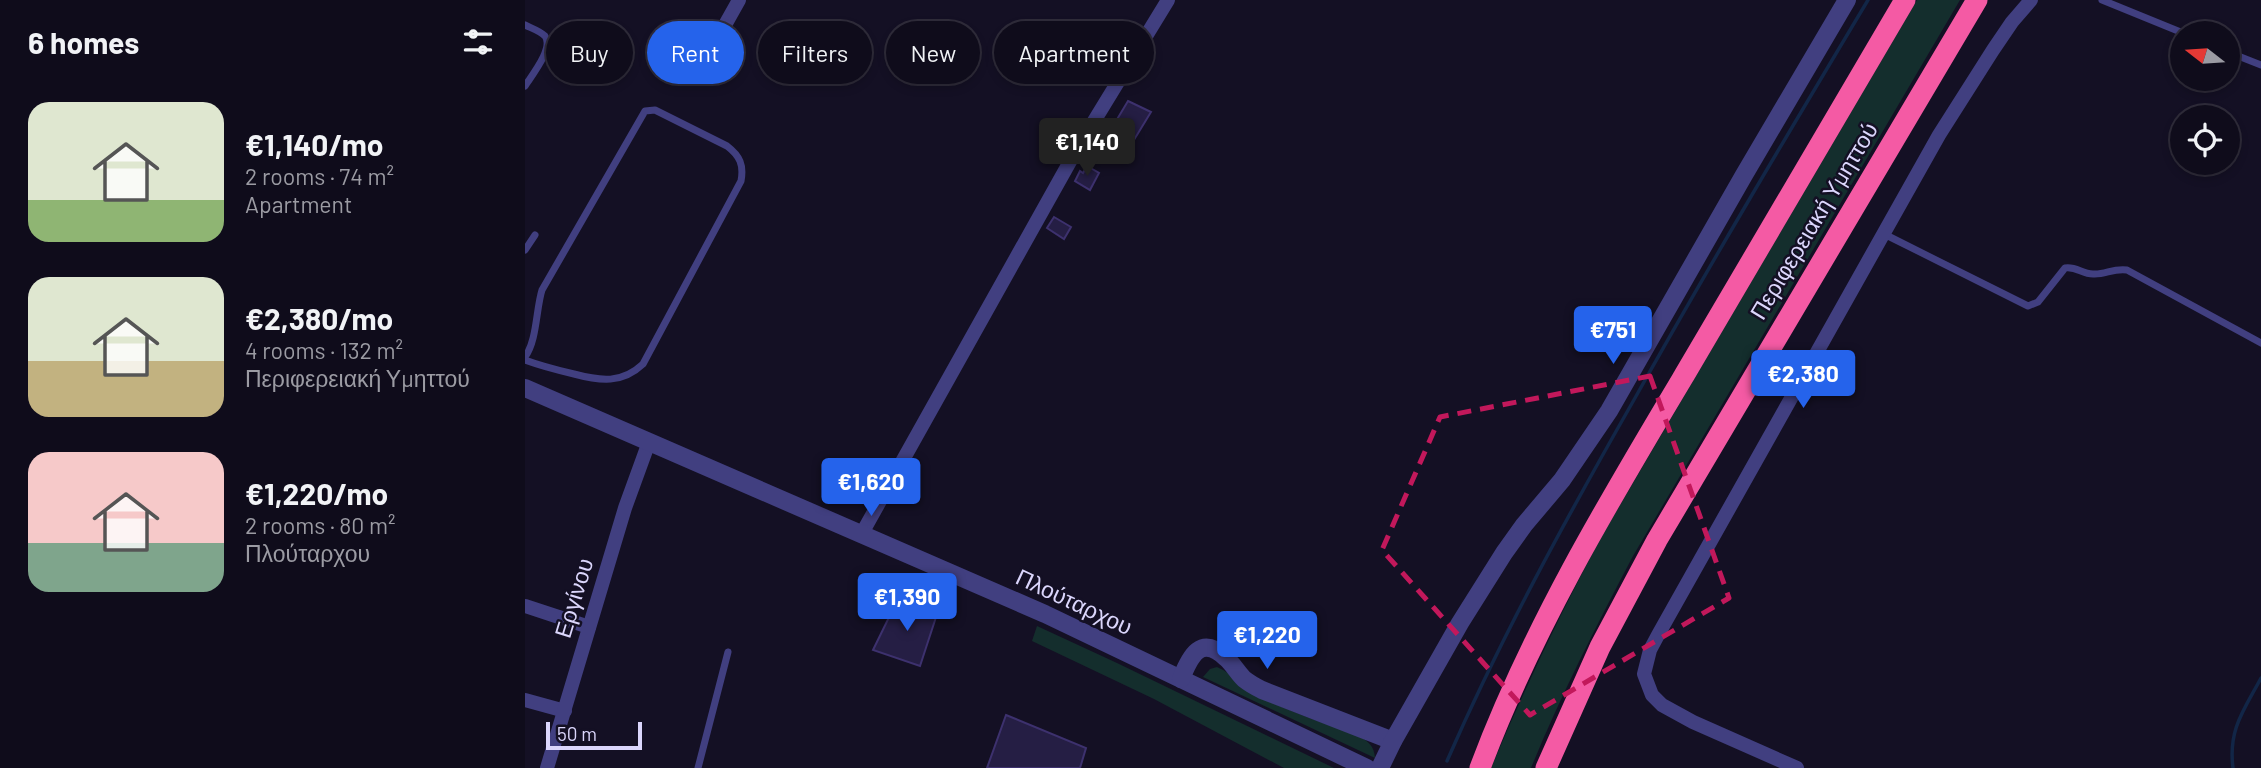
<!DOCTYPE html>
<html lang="en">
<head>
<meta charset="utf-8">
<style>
	:root { --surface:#0f0c1b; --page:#181524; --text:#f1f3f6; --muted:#9b9ba3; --line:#2f2c3a; --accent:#2563eb }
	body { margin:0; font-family:Barlow,sans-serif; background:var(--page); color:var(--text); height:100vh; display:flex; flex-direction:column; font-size:26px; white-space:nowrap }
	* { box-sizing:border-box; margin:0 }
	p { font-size:23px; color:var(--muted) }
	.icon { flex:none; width:38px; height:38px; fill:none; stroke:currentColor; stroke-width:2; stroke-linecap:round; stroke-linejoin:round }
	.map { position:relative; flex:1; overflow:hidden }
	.sheet { display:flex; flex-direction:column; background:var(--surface); width:525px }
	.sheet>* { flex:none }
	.hud { position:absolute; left:21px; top:21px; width:665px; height:63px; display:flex; gap:14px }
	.needle { width:46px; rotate:287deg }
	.fabs { position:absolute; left:1645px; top:21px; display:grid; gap:14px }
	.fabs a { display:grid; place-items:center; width:70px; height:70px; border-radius:50%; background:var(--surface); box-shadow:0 4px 10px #0003,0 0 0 2px var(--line); font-size:35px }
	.scale { position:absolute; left:21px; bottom:18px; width:96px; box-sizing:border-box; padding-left:7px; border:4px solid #dbd6fc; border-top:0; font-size:19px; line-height:24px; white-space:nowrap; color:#dbd6fc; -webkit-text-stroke:5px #141024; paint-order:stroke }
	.price { position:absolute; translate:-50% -60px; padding:0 16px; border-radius:7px; background:var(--accent); color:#fff; font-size:23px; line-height:46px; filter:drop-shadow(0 2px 4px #0008) }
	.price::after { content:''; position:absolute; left:50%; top:42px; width:21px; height:16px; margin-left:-10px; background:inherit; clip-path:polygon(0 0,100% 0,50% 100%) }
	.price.active { background:#222; color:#fff }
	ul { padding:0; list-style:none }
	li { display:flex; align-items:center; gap:21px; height:175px; padding:0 28px }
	li span { display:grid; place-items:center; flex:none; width:196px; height:140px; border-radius:21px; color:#555 }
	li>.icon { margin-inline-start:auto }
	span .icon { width:84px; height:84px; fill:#fffc; stroke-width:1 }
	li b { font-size:30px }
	h2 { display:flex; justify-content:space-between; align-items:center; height:84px; padding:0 28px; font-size:30px }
	.chip { padding:0 24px; border-radius:32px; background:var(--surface); box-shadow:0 4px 10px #0003,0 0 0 2px var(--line); font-size:24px; line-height:63px }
	.chip.active { background:var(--accent); color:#fff }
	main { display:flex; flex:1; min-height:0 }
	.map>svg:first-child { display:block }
	.green { fill:#142e2d }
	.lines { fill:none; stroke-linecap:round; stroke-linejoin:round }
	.stream { stroke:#122647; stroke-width:3.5 }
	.building { fill:#251e44; stroke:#3d316e; stroke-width:2 }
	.service { stroke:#413f80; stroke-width:7 }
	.minor { stroke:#413f80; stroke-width:14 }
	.tertiary { stroke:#413f80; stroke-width:18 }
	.motorway { stroke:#f45aa4; stroke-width:21 }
	.marked { fill:none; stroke:#c2185b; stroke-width:5; stroke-dasharray:14 9; stroke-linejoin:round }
	.labels { text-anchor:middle; stroke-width:5; stroke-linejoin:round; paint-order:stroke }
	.street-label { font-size:23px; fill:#dbd6fc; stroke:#141024 }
</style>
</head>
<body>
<main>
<section class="sheet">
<h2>6 homes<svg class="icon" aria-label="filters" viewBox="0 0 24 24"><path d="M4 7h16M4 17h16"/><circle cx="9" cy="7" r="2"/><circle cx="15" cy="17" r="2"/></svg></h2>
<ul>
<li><span style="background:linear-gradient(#dfe7d0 70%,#8fb573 0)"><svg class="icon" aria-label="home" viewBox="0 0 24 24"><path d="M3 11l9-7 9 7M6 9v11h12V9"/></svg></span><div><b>€1,140/mo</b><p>2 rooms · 74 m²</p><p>Apartment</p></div></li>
<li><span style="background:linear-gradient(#dfe7d0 60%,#c2b280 0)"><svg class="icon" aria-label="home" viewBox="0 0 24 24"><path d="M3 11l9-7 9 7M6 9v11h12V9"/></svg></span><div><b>€2,380/mo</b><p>4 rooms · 132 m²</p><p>Περιφερειακή Υμηττού</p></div></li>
<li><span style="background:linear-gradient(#f6c9c9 65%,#7fa58c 0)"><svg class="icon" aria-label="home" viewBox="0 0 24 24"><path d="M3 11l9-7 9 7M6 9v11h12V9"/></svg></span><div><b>€1,220/mo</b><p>2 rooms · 80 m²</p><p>Πλούταρχου</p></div></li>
</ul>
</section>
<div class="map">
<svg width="1736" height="768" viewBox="0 0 1736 768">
	<rect width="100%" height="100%" fill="#141024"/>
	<g class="green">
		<path d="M1392,0h43l-327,556c-37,70 -72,139 -102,212h-40c33,-78 69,-154 109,-229z"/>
		<polygon points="512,626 592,663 809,768 759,768 629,699 507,641"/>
		<path d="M692,667c17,7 29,23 45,31 31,15 65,26 97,38 10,6 15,10 16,22l-172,-81 7,-8z"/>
	</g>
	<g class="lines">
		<g class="stream">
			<path d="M922,761c55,-126 120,-244 188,-363 75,-134 154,-266 233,-398"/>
			<path d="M1708,768c-5,-39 11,-58 28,-90"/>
		</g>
	</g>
	<g class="building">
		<polygon points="603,101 626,112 601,153 579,141"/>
		<polygon points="562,166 574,173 565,190 550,181 555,171 558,173"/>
		<polygon points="529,217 546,227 539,239 522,228"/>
		<polygon points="372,601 413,611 395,666 348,650"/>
		<polygon points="481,715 561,748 555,768 462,768"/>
	</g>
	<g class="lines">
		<g class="service">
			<polyline points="1577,0 1658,33"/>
			<path d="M0,25c6,3 15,6 20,11 9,12 -13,39 -20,50"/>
			<polyline points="1703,52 1736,65"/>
			<path d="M1359,234l144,72 10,-4 27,-34c11,-2 17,6 28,6 12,1 20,-6 34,-4l134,73"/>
			<polyline points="0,250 10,235"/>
			<path d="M0,357c12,-16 11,-48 17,-67l103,-179 10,-1 72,36c13,10 17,19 14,35l-98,183c-21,20 -43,17 -69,10 -17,-4 -33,-8 -49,-14"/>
			<polyline points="173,768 203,652"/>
		</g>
		<g class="minor">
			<polyline points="191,41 214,0"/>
			<polyline points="336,535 552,149 643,0"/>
			<polyline points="0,606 64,627"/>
			<polyline points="0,700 40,711"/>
			<polyline points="22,768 100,508 124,442"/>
			<polyline points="1272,768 1168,722 1137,705 1127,695 1119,674 1125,650 1133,635 1414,135 1468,50 1487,22 1506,0"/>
		</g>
		<g class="tertiary">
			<polyline points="0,388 520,614 842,768"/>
			<path d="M656,679c9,-23 20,-45 45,-21 7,6 11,14 18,21 5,4 12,8 18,11l131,51"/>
			<polyline points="855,768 868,741 935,623 979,553 999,525 1037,480 1084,411 1219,175 1322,0"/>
		</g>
		<g class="motorway">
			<path d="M955,768c52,-139 129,-267 205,-394 73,-125 147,-249 220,-374"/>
			<polyline points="1021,768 1075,647 1132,540 1452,0"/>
		</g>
	</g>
	<path class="marked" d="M1125,376l79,222 -199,117 -148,-165 58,-133z"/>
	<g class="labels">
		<g class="street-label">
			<text transform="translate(1289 221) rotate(-59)" y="8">Περιφερειακή Υμηττού</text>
			<text transform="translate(49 598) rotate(-73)" y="8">Εργίνου</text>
			<text transform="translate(549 602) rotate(25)" y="8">Πλούταρχου</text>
		</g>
	</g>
</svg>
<div class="fabs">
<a><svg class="needle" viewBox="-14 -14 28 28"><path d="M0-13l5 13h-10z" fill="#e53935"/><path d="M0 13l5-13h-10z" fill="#9b9ba3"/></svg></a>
<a><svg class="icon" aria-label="locate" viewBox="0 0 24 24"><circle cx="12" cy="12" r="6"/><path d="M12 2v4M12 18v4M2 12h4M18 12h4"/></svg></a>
</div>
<div class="scale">50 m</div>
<b class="price active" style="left:562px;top:178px">€1,140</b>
<b class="price" style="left:1088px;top:366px">€751</b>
<b class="price" style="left:1278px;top:410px">€2,380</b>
<b class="price" style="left:346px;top:518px">€1,620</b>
<b class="price" style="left:382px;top:633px">€1,390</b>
<b class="price" style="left:742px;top:671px">€1,220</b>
<div class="hud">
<a class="chip">Buy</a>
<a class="chip active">Rent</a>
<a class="chip">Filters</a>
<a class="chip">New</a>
<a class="chip">Apartment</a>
</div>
</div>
</main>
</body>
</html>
